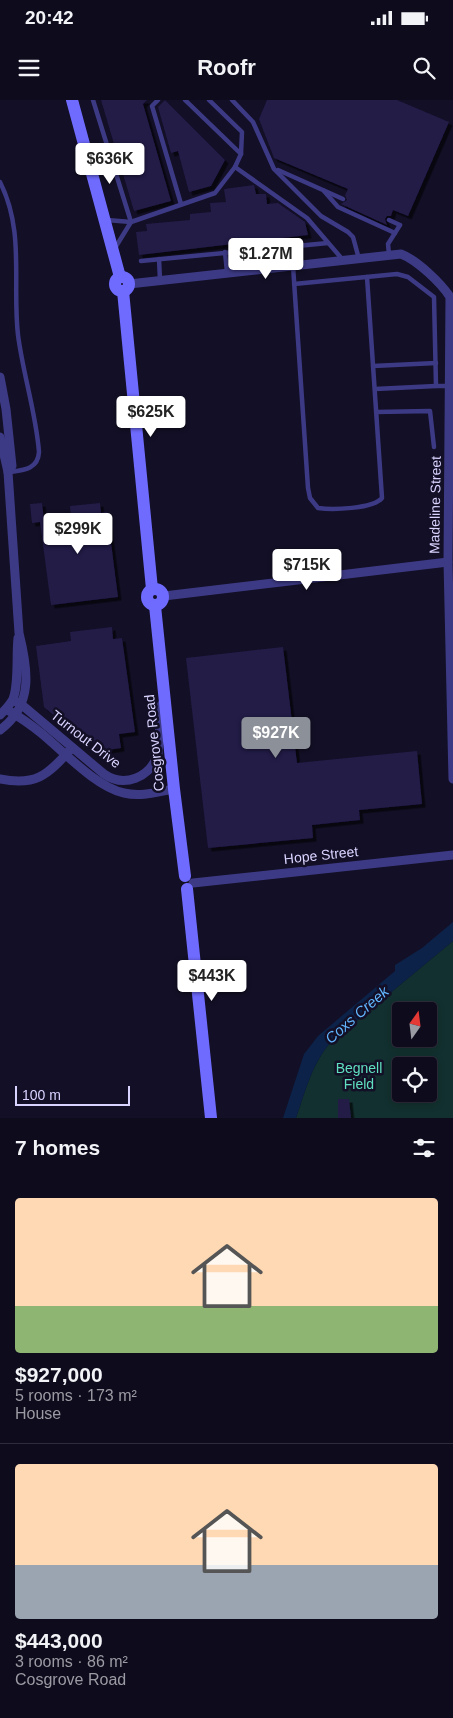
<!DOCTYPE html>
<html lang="en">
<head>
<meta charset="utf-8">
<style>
	:root { --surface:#0e0b1c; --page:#1c1929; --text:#f1f3f6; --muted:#9b9ba3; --line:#2e2b3b; --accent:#8c9099 }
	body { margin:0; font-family:Helvetica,sans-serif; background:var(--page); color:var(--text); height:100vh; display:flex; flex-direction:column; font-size:19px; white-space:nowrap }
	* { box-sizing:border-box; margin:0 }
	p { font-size:16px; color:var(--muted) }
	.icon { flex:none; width:28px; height:28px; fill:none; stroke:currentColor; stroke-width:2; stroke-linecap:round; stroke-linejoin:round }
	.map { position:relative; height:1018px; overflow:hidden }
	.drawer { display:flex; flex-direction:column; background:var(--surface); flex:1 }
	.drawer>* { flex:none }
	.needle { width:32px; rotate:14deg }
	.buttons { position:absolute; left:392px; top:902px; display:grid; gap:10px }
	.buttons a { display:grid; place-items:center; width:45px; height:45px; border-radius:5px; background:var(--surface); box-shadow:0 2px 8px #0003,0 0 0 1px var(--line); font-size:25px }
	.scale { position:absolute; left:15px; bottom:12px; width:115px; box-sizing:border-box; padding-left:5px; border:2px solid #d9d4ff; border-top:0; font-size:14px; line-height:18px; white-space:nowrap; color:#d9d4ff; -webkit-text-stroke:4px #130f26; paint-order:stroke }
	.price { position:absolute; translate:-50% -42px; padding:0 11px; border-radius:5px; background:#fff; color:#222; font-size:16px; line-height:32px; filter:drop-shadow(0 1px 2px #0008) }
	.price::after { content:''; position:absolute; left:50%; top:30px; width:15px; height:11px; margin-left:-8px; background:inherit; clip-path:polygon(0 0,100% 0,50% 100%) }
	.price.current { background:var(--accent); color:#fff }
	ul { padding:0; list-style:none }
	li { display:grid; align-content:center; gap:10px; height:265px; padding:0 15px }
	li+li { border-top:1px solid var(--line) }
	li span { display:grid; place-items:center; height:155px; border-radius:5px; color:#555 }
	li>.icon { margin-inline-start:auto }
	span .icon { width:90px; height:90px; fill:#fffc; stroke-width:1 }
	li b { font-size:21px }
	h2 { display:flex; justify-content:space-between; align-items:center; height:60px; padding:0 15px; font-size:21px }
	.status { display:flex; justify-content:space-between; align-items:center; height:35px; padding:0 25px; background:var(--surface); direction:ltr }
	.status svg { height:14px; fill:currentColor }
	header { display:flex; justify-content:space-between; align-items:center; height:65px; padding:0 15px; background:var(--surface); font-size:22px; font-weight:700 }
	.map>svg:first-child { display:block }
	.green { fill:#12302f; fill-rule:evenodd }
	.water { fill:#0c2248 }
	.building { fill:#241b47; filter:url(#shadow) }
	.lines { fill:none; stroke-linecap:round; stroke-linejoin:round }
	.lane { stroke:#3d3a85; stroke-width:4.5 }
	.street { stroke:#3d3a85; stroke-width:9 }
	.secondary { stroke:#6f6bff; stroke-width:12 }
	.labels { text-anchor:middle; stroke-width:5; stroke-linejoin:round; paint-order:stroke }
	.street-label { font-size:14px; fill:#d9d4ff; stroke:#130f26 }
	.park-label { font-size:14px; fill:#5fe0c0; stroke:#130f26 }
	.water-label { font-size:15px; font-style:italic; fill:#62b6ff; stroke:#130f26 }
</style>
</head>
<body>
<div class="status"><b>20:42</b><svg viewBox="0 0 49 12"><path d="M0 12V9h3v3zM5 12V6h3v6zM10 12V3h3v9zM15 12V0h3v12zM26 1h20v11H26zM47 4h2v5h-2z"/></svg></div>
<header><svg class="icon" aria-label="menu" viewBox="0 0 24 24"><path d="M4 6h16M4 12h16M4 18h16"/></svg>Roofr<svg class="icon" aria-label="search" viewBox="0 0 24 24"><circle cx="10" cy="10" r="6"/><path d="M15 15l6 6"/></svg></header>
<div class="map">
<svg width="453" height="1018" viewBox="0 0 453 1018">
	<defs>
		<filter id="shadow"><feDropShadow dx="3.5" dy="3.5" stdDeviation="0" flood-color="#0009"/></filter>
	</defs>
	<rect width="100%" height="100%" fill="#130f26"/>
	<path class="green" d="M453,841v177h-157c9,-26 16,-54 34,-75zM401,911h28v28h-28zM401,966h28v28h-28z"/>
	<path class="water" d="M453,822v19l-123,102c-18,21 -25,49 -34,75h-13l21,-64 4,-5 10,-13 77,-65v-6l27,-17z"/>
	<g class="building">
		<polygon points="101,0 147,0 143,4 171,101 134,111"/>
		<polygon points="165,0 225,60 211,86 189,92 178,51 171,53 158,7"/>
		<polygon points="267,0 397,0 449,22 408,116 393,110 391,116 387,116 385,119 387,125 341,104 347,100 345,95 348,89 274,58 259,19"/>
		<polygon points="254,85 256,94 266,94 267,104 278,103 305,122 308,135 139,155 136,132 147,131 146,124 190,120 190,114 211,112 210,103 226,102 224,89"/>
		<polygon points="42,403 44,420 71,417 70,406 100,403 101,413 107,412 118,497 51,505 40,422 32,423 30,404"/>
		<polygon points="112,527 113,539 122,538 135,632 119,634 121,648 94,652 92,638 81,639 44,607 36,546 71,541 70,532"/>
		<polygon points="283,547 297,663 417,651 422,704 359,710 360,720 312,725 313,738 208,748 186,558"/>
		<polygon points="338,999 349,999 351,1018 338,1018"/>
	</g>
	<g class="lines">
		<g class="lane">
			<polyline points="93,0 131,122 215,93 235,67 241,54 242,32 209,0"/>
			<polyline points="158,0 152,6 181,104"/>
			<polyline points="185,0 241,54"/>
			<polyline points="232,0 253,22 274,69 321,116 348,132 353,137 359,159"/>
			<polyline points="235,67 307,118 343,160"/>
			<polyline points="278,70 343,99"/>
			<path d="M0,82c25,49 12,102 18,153 5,39 18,78 21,117 -1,17 -15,18 -29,20"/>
			<polyline points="324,91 338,107 395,133"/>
			<polyline points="107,120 131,122 115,148"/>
			<polyline points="267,148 269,168"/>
			<polyline points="225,152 227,172"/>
			<polyline points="389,155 388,144 400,125 389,120"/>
			<polyline points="159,159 160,180"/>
			<polyline points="141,161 328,143"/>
			<path d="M293,166l15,222 2,10 8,10c14,2 55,1 64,-10l-15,-221"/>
			<polyline points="294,184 397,174 408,177 434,197 436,286 449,286"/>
			<polyline points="373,266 436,263"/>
			<polyline points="375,289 436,286"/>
			<polyline points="376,312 430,311 434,347"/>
		</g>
		<g class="street">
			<path d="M129,184l272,-30c16,6 40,29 49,43l-2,265 5,217"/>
			<polyline points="0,277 6,309 12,366 8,372"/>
			<path d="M0,337l8,35 11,161c9,36 15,72 -19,97"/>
			<polyline points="164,496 448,462"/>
			<path d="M13,600l9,5 82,69c20,14 46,4 54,-20l3,-49"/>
			<path d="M6,609c12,7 24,15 35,24 22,18 55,54 83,60 17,4 33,-1 50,-4"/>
			<path d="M0,615c4,-4 10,-10 13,-16 6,-15 3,-43 5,-61"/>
			<path d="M0,679c35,7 47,-3 70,-29"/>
			<polyline points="193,783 453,755"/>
		</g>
		<g class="secondary">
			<polyline points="72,0 120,177"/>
			<circle cx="122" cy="184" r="7"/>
			<polyline points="123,191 152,489"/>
			<circle cx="155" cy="497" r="8"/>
			<polyline points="155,506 174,689 185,776"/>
			<polyline points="187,789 211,1018"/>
		</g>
	</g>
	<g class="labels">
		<g class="street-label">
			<text transform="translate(435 405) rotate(-89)" y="5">Madeline Street</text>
			<text transform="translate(86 639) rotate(38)" y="5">Turnout Drive</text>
			<text transform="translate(154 643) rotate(-96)" y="5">Cosgrove Road</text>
			<text transform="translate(321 755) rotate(-6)" y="5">Hope Street</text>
		</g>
		<g class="park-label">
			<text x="359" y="973">Begnell<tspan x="359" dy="16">Field</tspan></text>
		</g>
		<g class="water-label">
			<text transform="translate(357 915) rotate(-41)" y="5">Coxs Creek</text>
		</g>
	</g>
</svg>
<div class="buttons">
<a><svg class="needle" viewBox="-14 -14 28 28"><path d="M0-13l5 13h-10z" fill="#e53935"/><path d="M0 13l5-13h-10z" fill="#9b9ba3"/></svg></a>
<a><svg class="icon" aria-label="locate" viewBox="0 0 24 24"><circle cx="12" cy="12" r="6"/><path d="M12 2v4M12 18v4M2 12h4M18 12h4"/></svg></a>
</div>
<div class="scale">100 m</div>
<b class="price" style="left:110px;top:85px">$636K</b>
<b class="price" style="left:266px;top:180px">$1.27M</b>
<b class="price" style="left:151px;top:338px">$625K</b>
<b class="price" style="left:78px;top:455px">$299K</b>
<b class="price" style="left:307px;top:491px">$715K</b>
<b class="price current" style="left:276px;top:659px">$927K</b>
<b class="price" style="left:212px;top:902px">$443K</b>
</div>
<section class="drawer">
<h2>7 homes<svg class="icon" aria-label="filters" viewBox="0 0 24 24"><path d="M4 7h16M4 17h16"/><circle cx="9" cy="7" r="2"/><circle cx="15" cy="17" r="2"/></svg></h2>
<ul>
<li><span style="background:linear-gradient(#ffd9b3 70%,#8fb573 0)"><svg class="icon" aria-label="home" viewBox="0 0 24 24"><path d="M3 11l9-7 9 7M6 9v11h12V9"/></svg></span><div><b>$927,000</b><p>5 rooms · 173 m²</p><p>House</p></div></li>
<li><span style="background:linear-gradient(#ffd9b3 65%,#9aa5b1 0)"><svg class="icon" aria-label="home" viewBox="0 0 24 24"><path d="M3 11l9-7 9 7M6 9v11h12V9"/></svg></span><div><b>$443,000</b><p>3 rooms · 86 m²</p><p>Cosgrove Road</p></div></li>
</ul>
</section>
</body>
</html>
